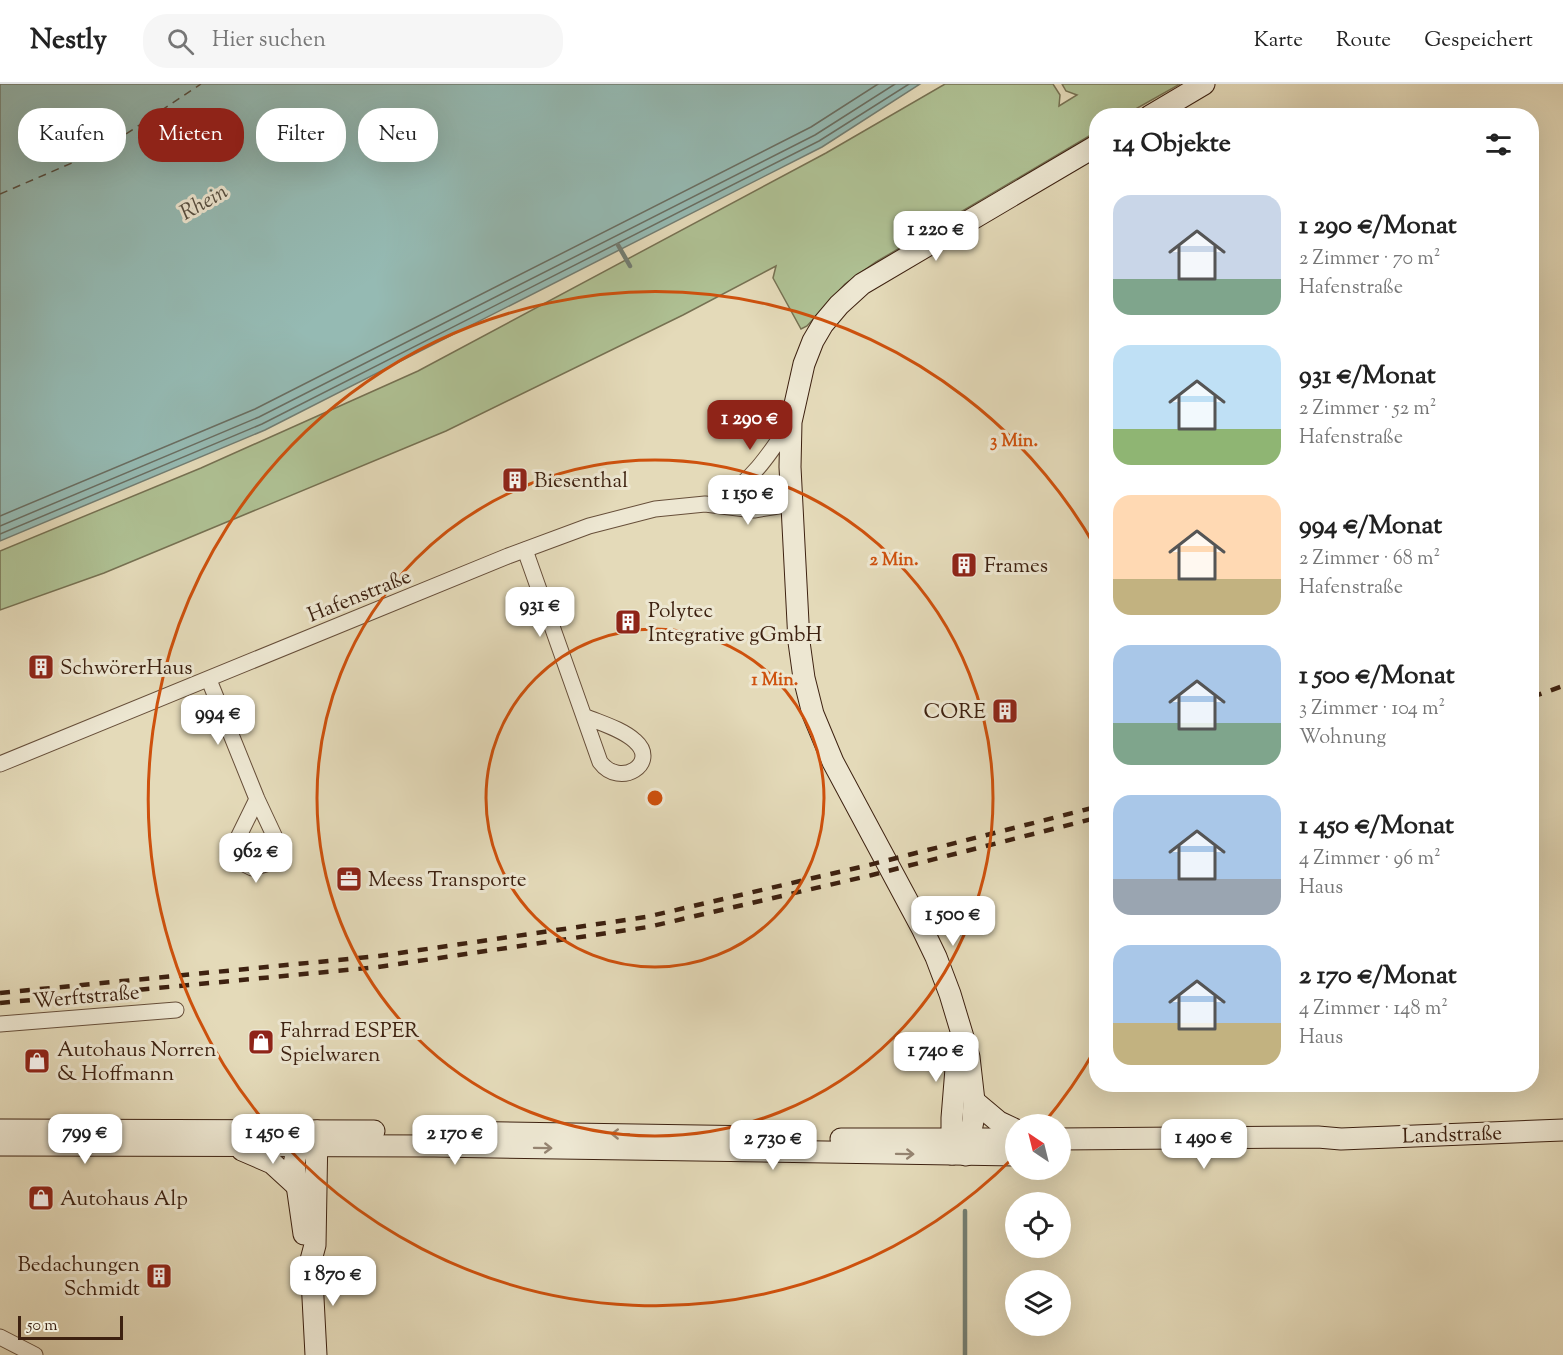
<!DOCTYPE html>
<html lang="de">
<head>
<meta charset="utf-8">
<style>
	:root { --surface:#fff; --page:#f6f6f6; --text:#222; --muted:#767676; --line:#e0e0e0; --accent:#8f2418 }
	body { margin:0; font-family:"Sorts Mill Goudy",serif; background:var(--page); color:var(--text); height:100vh; display:flex; flex-direction:column; font-size:22px; white-space:nowrap }
	* { box-sizing:border-box; margin:0 }
	p { font-size:20px; color:var(--muted) }
	.icon { flex:none; width:33px; height:33px; fill:none; stroke:currentColor; stroke-width:2; stroke-linecap:round; stroke-linejoin:round }
	.map { position:relative; flex:1; overflow:hidden }
	.side { position:absolute; left:1089px; top:24px; width:450px; height:984px; display:flex; flex-direction:column; background:var(--surface); border-radius:24px; box-shadow:0 6px 24px #0002 }
	.side>* { flex:none }
	.hud { position:absolute; left:18px; top:24px; width:570px; height:54px; display:flex; gap:12px }
	.needle { width:39px; rotate:325deg }
	.fabs { position:absolute; left:1005px; top:1030px; display:grid; gap:12px }
	.fabs a { display:grid; place-items:center; width:66px; height:66px; border-radius:50%; background:var(--surface); box-shadow:0 6px 24px #0002; font-size:30px }
	.scale { position:absolute; left:18px; bottom:15px; width:105px; box-sizing:border-box; padding-left:6px; border:3px solid #3d2110; border-top:0; font-size:16px; line-height:21px; white-space:nowrap; color:#3d2110; -webkit-text-stroke:4px #ede7d2; paint-order:stroke }
	.price { position:absolute; translate:-50% -51px; padding:0 14px; border-radius:12px; background:#fff; color:#222; font-size:20px; line-height:39px; filter:drop-shadow(0 2px 3px #0008) }
	.price::after { content:''; position:absolute; left:50%; top:36px; width:18px; height:14px; margin-left:-9px; background:inherit; clip-path:polygon(0 0,100% 0,50% 100%) }
	.price.selected { background:var(--accent); color:#fff }
	ul { padding:0; list-style:none }
	li { display:flex; align-items:center; gap:18px; height:150px; padding:0 24px }
	li span { display:grid; place-items:center; flex:none; width:168px; height:120px; border-radius:18px; color:#555 }
	li>.icon { margin-inline-start:auto }
	span .icon { width:72px; height:72px; fill:#fffc; stroke-width:1 }
	li b { font-size:26px }
	h2 { display:flex; justify-content:space-between; align-items:center; height:72px; padding:0 24px; font-size:26px }
	.chip { padding:0 21px; border-radius:24px; background:var(--surface); box-shadow:0 6px 24px #0002; font-size:21px; line-height:54px }
	.chip.selected { background:var(--accent); color:#fff }
	header { display:flex; align-items:center; gap:36px; box-sizing:border-box; height:84px; padding:0 30px; background:var(--surface); border-bottom:2px solid var(--line) }
	header strong { font-size:28px }
	nav { display:flex; gap:33px; margin-inline-start:auto; font-size:21px }
	.search { width:420px; height:54px; background:var(--page); display:flex; align-items:center; gap:15px; box-sizing:border-box; padding:0 21px; border-radius:24px; color:var(--muted); font-size:22px }
	.map>svg:first-child { display:block }
	.green { fill:#afc194; stroke:#767152; stroke-width:1.5 }
	.water { fill:#95bab3; stroke:#727d72; stroke-width:1.5 }
	.lines { fill:none; stroke-linecap:round; stroke-linejoin:round }
	.shore { stroke:#696e62; stroke-width:1.5 }
	.stream { stroke:#727d72; stroke-width:4.5 }
	.ferry { stroke:#574f41; stroke-width:1.5; stroke-dasharray:8 6; stroke-linecap:butt }
	.street-casing { stroke:#674f3a; stroke-width:17 }
	.secondary-casing { stroke:#3d2110; stroke-width:23 }
	.street { stroke:#ede7d2; stroke-width:15 }
	.secondary { stroke:#ede7d2; stroke-width:21 }
	.rail { stroke:#3d2110; stroke-width:4.5; stroke-dasharray:10 10; stroke-linecap:butt }
	.oneway { stroke:#958471 }
	.ring { fill:none; stroke:#ce510d; stroke-width:3 }
	.labels { text-anchor:middle; stroke-width:6; stroke-linejoin:round; paint-order:stroke }
	.poi-label { font-size:21px; fill:#3d2110; stroke:#ede7d2; text-anchor:start }
	.street-label { font-size:21px; fill:#3d2110; stroke:#ede7d2 }
	.water-label { font-size:22px; font-style:italic; fill:#574f41; stroke:#ede7d2 }
	.centre { fill:#ce510d; stroke:#ede7d2; stroke-width:3 }
	.ring-label { font-size:18px; text-anchor:middle; font-weight:bold; fill:#ce510d; stroke:#ede7d2; stroke-width:6; stroke-linejoin:round; paint-order:stroke }
</style>
</head>
<body>
<header>
<strong>Nestly</strong>
<div class="search"><svg class="icon" aria-label="search" viewBox="0 0 24 24"><circle cx="10" cy="10" r="6"/><path d="M15 15l6 6"/></svg>Hier suchen</div>
<nav><a>Karte</a><a>Route</a><a>Gespeichert</a></nav>
</header>
<div class="map">
<svg width="1563" height="1271" viewBox="0 0 1563 1271">
	<rect width="100%" height="100%" fill="#e4dab9"/>
	<filter id="stains"><feTurbulence type="fractalNoise" baseFrequency=".00333" numOctaves="4"/><feColorMatrix values="0 0 0 0 .2 0 0 0 0 .09 0 0 0 0 .02 0 0 0 .5 -.17"/></filter>
	<radialGradient id="worn" r=".72"><stop offset=".6" stop-color="#630" stop-opacity="0"/><stop offset="1" stop-color="#630" stop-opacity=".3"/></radialGradient>
	<polygon class="green" points="945,0 1053,0 1060,11 1059,22 1077,11 1066,7 1062,0 1180,0 1125,31 1096,32 1096,48 876,178 845,200 807,242 801,245 773,194 776,182 683,231 446,347 104,489 0,526 0,467 201,384 418,287 826,69"/>
	<polygon class="water" points="0,0 920,0 822,63 265,346 0,457"/>
	<g class="lines">
		<g class="shore">
			<polyline points="0,432 255,325 811,43 878,0"/>
			<polyline points="0,442 259,333 815,51 895,0"/>
			<polyline points="0,450 262,340 819,57 909,0"/>
		</g>
		<g class="stream">
			<polyline points="618,161 630,182"/>
			<polyline points="965,1271 965,1127"/>
		</g>
		<polyline class="ferry" points="0,110 102,66 201,0"/>
		<defs>
			<g id="street">
				<path d="M728,412c28,-3 37,-4 63,8"/>
				<path d="M723,413c30,-16 49,-47 68,-75"/>
				<path d="M525,466l75,212c20,27 60,1 35,-21 -13,-12 -35,-18 -51,-25"/>
				<polyline points="209,596 257,715 279,762 279,772 269,779 252,784 240,778 233,764 257,715"/>
				<polyline points="0,680 508,472 589,442 655,425 705,420 754,426 791,420"/>
				<polyline points="0,940 176,926"/>
				<polyline points="0,1253 35,1271"/>
			</g>
			<g id="secondary">
				<polyline points="1150,32 1204,0"/>
				<polyline points="974,1017 999,1038 1016,1046"/>
				<polyline points="0,1046 374,1047"/>
				<polyline points="442,1048 767,1053"/>
				<polyline points="841,1055 1016,1055"/>
				<polyline points="1060,1055 1318,1053 1341,1055 1563,1046"/>
				<polyline points="0,1061 434,1062 1016,1071"/>
				<polyline points="242,1066 272,1079 296,1101"/>
				<polyline points="952,1070 952,1034 958,960"/>
				<polyline points="966,1071 973,1037 974,1017 969,973 950,910 936,873 922,844 833,678 813,630 804,594 799,558 790,383 791,338 804,280 813,257 823,240 839,221 862,200 1096,62"/>
				<polyline points="304,1150 294,1080 297,1066 309,1053"/>
				<polyline points="316,1271 311,1176 315,1161 317,1047"/>
			</g>
		</defs>
		<use href="#street" class="street-casing"/>
		<use href="#secondary" class="secondary-casing"/>
		<use href="#street" class="street"/>
		<use href="#secondary" class="secondary"/>
		<g class="rail">
			<polyline points="1532,613 1563,602"/>
			<polyline points="0,909 379,872 646,833 869,781 1096,723"/>
			<polyline points="0,919 378,883 648,843 872,791 1096,734"/>
		</g>
	</g>
	<defs><path id="oneway-shaft" d="M-6 0H5M1.5-3L5.5 0L1.5 3" fill="none" stroke-width="1.6" stroke-linecap="round" stroke-linejoin="round" transform="scale(1.5)"/></defs>
	<g class="oneway">
		<use href="#oneway-shaft" transform="translate(620 1050) rotate(-179)"/>
		<use href="#oneway-shaft" transform="translate(543 1064) rotate(1)"/>
		<use href="#oneway-shaft" transform="translate(905 1070) rotate(1)"/>
	</g>
	<g class="ring">
		<circle cx="655" cy="714" r="169"/>
		<circle cx="655" cy="714" r="338"/>
		<path d="M1096 964A507 507 0 0 1 1043 1040M1014 1073A507 507 0 1 1 1096 464"/>
	</g>
	<defs>
		<symbol id="building-square" viewBox="-11 -11 22 22"><rect x="-9" y="-9" width="18" height="18" rx="4" fill="#8f2418" stroke="#ede7d2"/><path d="M-4-6H4V6H1V3H-1V6H-4ZM-2.5-4.3h1.7v1.8h-1.7ZM.8-4.3h1.7v1.8H.8ZM-2.5-1h1.7V.8h-1.7ZM.8-1h1.7V.8H.8Z" fill="#fff"/></symbol>
		<symbol id="office-square" viewBox="-11 -11 22 22"><rect x="-9" y="-9" width="18" height="18" rx="4" fill="#8f2418" stroke="#ede7d2"/><path d="M-6-3h4V-5.5h4V-3h4V5H-6ZM-1-4.5V-3h2v-1.5ZM-6 0V1H6V0Z" fill="#fff"/></symbol>
		<symbol id="shop-square" viewBox="-11 -11 22 22"><rect x="-9" y="-9" width="18" height="18" rx="4" fill="#8f2418" stroke="#ede7d2"/><path d="M-5-2.5h2.3a2.7 3.5 0 0 1 5.4 0H5L5.5 6h-11ZM-1.5-2.5h3a1.5 2.3 0 0 0-3 0Z" fill="#fff"/></symbol>
	</defs>
	<g fill-rule="evenodd">
		<use href="#building-square" x="500" y="381" width="30" height="30"/>
		<use href="#building-square" x="949" y="466" width="30" height="30"/>
		<use href="#building-square" x="613" y="523" width="30" height="30"/>
		<use href="#building-square" x="26" y="568" width="30" height="30"/>
		<use href="#building-square" x="990" y="612" width="30" height="30"/>
		<use href="#office-square" x="334" y="780" width="30" height="30"/>
		<use href="#shop-square" x="246" y="943" width="30" height="30"/>
		<use href="#shop-square" x="22" y="962" width="30" height="30"/>
		<use href="#shop-square" x="26" y="1099" width="30" height="30"/>
		<use href="#building-square" x="144" y="1177" width="30" height="30"/>
	</g>
	<g class="labels">
		<g class="poi-label">
			<text x="534" y="403">Biesenthal</text>
			<text x="984" y="488">Frames</text>
			<text x="648" y="533">Polytec<tspan x="648" dy="24">Integrative gGmbH</tspan></text>
			<text x="60" y="590">SchwörerHaus</text>
			<text x="986" y="634" text-anchor="end">CORE</text>
			<text x="368" y="802">Meess Transporte</text>
			<text x="280" y="953">Fahrrad ESPER<tspan x="280" dy="24">Spielwaren</tspan></text>
			<text x="57" y="972">Autohaus Norren<tspan x="57" dy="24">&amp; Hoffmann</tspan></text>
			<text x="60" y="1121">Autohaus Alp</text>
			<text x="140" y="1187" text-anchor="end">Bedachungen<tspan x="140" dy="24">Schmidt</tspan></text>
		</g>
		<g class="street-label">
			<text transform="translate(359 511) rotate(-22)" y="7">Hafenstraße</text>
			<text transform="translate(86 912) rotate(-5)" y="7">Werftstraße</text>
			<text transform="translate(1452 1050) rotate(-2)" y="7">Landstraße</text>
		</g>
		<g class="water-label">
			<text transform="translate(203 117) rotate(-30)" y="8">Rhein</text>
		</g>
	</g>
	<circle cx="655" cy="714" r="9" class="centre"/>
	<g class="ring-label">
		<text x="1014" y="362">3 Min.</text>
		<text x="894" y="481">2 Min.</text>
		<text x="775" y="601">1 Min.</text>
	</g>
	<rect width="100%" height="100%" filter="url(#stains)"/>
	<rect width="100%" height="100%" fill="url(#worn)"/>
</svg>
<div class="fabs">
<a><svg class="needle" viewBox="-14 -14 28 28"><path d="M0-13l5 13h-10z" fill="#e53935"/><path d="M0 13l5-13h-10z" fill="#767676"/></svg></a>
<a><svg class="icon" aria-label="locate" viewBox="0 0 24 24"><circle cx="12" cy="12" r="6"/><path d="M12 2v4M12 18v4M2 12h4M18 12h4"/></svg></a>
<a><svg class="icon" aria-label="layers" viewBox="0 0 24 24"><path d="M12 4l9 5-9 5-9-5zM3 14l9 5 9-5"/></svg></a>
</div>
<div class="scale">50 m</div>
<b class="price" style="left:936px;top:178px">1 220 €</b>
<b class="price selected" style="left:750px;top:367px">1 290 €</b>
<b class="price" style="left:748px;top:442px">1 150 €</b>
<b class="price" style="left:540px;top:554px">931 €</b>
<b class="price" style="left:218px;top:662px">994 €</b>
<b class="price" style="left:256px;top:800px">962 €</b>
<b class="price" style="left:953px;top:863px">1 500 €</b>
<b class="price" style="left:936px;top:999px">1 740 €</b>
<b class="price" style="left:85px;top:1081px">799 €</b>
<b class="price" style="left:273px;top:1081px">1 450 €</b>
<b class="price" style="left:455px;top:1082px">2 170 €</b>
<b class="price" style="left:1204px;top:1086px">1 490 €</b>
<b class="price" style="left:773px;top:1087px">2 730 €</b>
<b class="price" style="left:333px;top:1223px">1 870 €</b>
<div class="hud">
<a class="chip">Kaufen</a>
<a class="chip selected">Mieten</a>
<a class="chip">Filter</a>
<a class="chip">Neu</a>
</div>
<section class="side">
<h2>14 Objekte<svg class="icon" aria-label="filters" viewBox="0 0 24 24"><path d="M4 7h16M4 17h16"/><circle cx="9" cy="7" r="2"/><circle cx="15" cy="17" r="2"/></svg></h2>
<ul>
<li><span style="background:linear-gradient(#c9d6e8 70%,#7fa58c 0)"><svg class="icon" aria-label="home" viewBox="0 0 24 24"><path d="M3 11l9-7 9 7M6 9v11h12V9"/></svg></span><div><b>1 290 €/Monat</b><p>2 Zimmer · 70 m²</p><p>Hafenstraße</p></div></li>
<li><span style="background:linear-gradient(#bfe0f5 70%,#8fb573 0)"><svg class="icon" aria-label="home" viewBox="0 0 24 24"><path d="M3 11l9-7 9 7M6 9v11h12V9"/></svg></span><div><b>931 €/Monat</b><p>2 Zimmer · 52 m²</p><p>Hafenstraße</p></div></li>
<li><span style="background:linear-gradient(#ffd9b3 70%,#c2b280 0)"><svg class="icon" aria-label="home" viewBox="0 0 24 24"><path d="M3 11l9-7 9 7M6 9v11h12V9"/></svg></span><div><b>994 €/Monat</b><p>2 Zimmer · 68 m²</p><p>Hafenstraße</p></div></li>
<li><span style="background:linear-gradient(#a9c7e8 65%,#7fa58c 0)"><svg class="icon" aria-label="home" viewBox="0 0 24 24"><path d="M3 11l9-7 9 7M6 9v11h12V9"/></svg></span><div><b>1 500 €/Monat</b><p>3 Zimmer · 104 m²</p><p>Wohnung</p></div></li>
<li><span style="background:linear-gradient(#a9c7e8 70%,#9aa5b1 0)"><svg class="icon" aria-label="home" viewBox="0 0 24 24"><path d="M3 11l9-7 9 7M6 9v11h12V9"/></svg></span><div><b>1 450 €/Monat</b><p>4 Zimmer · 96 m²</p><p>Haus</p></div></li>
<li><span style="background:linear-gradient(#a9c7e8 65%,#c2b280 0)"><svg class="icon" aria-label="home" viewBox="0 0 24 24"><path d="M3 11l9-7 9 7M6 9v11h12V9"/></svg></span><div><b>2 170 €/Monat</b><p>4 Zimmer · 148 m²</p><p>Haus</p></div></li>
</ul>
</section>
</div>
</body>
</html>
